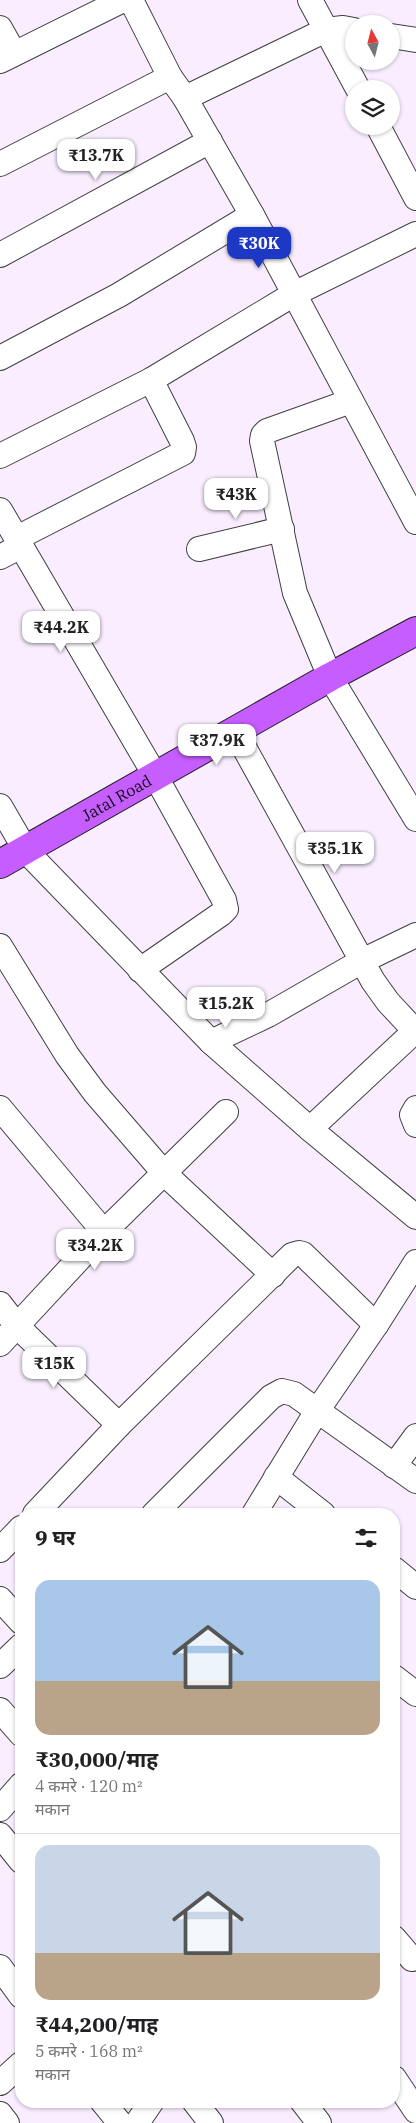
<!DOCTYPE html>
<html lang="hi">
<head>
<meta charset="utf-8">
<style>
	:root { --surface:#fff; --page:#f6f6f6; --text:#202124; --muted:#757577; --line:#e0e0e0; --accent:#1d38c5 }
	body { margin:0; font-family:"IBM Plex Serif","Noto Sans Devanagari",serif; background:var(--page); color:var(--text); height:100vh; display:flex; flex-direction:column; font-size:19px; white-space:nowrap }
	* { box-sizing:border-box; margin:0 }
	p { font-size:16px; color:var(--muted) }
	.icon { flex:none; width:28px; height:28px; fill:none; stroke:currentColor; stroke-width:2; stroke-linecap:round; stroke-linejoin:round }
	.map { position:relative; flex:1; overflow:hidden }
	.details { position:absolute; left:15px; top:1508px; width:385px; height:600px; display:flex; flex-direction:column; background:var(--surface); border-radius:20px; box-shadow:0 1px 4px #0004 }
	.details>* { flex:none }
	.needle { width:32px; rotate:353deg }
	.fabs { position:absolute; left:345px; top:15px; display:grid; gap:10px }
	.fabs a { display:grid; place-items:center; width:55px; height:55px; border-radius:50%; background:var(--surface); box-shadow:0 1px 4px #0004; font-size:25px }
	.price { position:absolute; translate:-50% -42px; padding:0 11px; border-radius:10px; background:#fff; color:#222; font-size:16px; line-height:32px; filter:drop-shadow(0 1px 2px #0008) }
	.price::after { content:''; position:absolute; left:50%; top:30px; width:15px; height:11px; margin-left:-8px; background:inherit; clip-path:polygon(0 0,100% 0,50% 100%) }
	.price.on { background:var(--accent); color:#fff }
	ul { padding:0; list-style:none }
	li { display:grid; align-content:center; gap:10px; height:265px; padding:0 20px }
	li+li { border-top:1px solid var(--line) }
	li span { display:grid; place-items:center; height:155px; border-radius:15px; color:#555 }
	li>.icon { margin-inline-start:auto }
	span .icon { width:90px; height:90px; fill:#fffc; stroke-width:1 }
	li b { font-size:21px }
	h2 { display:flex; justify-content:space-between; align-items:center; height:60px; padding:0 20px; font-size:21px }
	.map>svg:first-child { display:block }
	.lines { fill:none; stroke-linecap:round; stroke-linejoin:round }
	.minor-casing { stroke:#404040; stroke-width:26 }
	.major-casing { stroke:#1e1e1e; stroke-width:30 }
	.minor { stroke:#fff; stroke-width:24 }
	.major { stroke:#c65dff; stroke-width:28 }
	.labels { text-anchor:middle; stroke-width:5; stroke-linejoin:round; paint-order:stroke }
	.street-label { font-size:16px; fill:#0d0d0d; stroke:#fff }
</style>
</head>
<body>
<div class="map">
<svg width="416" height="2123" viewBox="0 0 416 2123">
	<rect width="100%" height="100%" fill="#f9edff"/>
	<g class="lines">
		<defs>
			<g id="minor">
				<polyline points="131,0 170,77 185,98 252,215 416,522"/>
				<polyline points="310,0 358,89"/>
				<polyline points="0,28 14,53"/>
				<polyline points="391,36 416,40"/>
				<polyline points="0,61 123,0"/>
				<polyline points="185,98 326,30 343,28 354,30"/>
				<polyline points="378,126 416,198"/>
				<polyline points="0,164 170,77"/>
				<polyline points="0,255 210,141"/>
				<polyline points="0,358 119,295 252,215"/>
				<polyline points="351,401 267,431 263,435 262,441 295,593 330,677 416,819"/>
				<polyline points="0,456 151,380 294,294 416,234"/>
				<polyline points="0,510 156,777 224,900 226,909 221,914 140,970"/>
				<polyline points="17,538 183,453 184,447 182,441 151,380"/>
				<polyline points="199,549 282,529"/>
				<polyline points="0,557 21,546"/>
				<polyline points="235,731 373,981 388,1002 416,1032"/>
				<polyline points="0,806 26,851 211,1042 310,1129 416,1217"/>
				<polyline points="0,946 67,1055 95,1093 165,1174 273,1275"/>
				<polyline points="211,1042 268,1015 362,961 416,935"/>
				<polyline points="0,1108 104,1232"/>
				<polyline points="416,1108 412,1115 416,1125"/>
				<polyline points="310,1129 415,1031"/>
				<polyline points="0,1304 17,1326 119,1425"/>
				<polyline points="0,1344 104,1232 226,1112"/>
				<polyline points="394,1466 416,1436"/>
				<polyline points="276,1477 323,1514"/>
				<polyline points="35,1514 119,1425 292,1255 299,1253 303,1254 376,1325"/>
				<polyline points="154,1514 271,1397 282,1391 294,1394 416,1481"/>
				<polyline points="254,1514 317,1411 376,1325 416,1262"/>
				<polyline points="0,1550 21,1528"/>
				<polyline points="394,1569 416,1587"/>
				<polyline points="0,1599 21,1622"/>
				<polyline points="0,1666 21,1646"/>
				<polyline points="394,1677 416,1694"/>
				<polyline points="0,1710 21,1734"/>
				<polyline points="0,1809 21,1785"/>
				<polyline points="0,1835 21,1861"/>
				<polyline points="394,1938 412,1959"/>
				<polyline points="0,1967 21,1996"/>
				<polyline points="394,2078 416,2111"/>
				<polyline points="0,2083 21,2064"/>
				<polyline points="102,2101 120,2123"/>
				<polyline points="194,2101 211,2123"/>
				<polyline points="302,2101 319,2123"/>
				<polyline points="0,2114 7,2123"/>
				<polyline points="137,2123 152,2101"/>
			</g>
			<g id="major">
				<path id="s1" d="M0,864l330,-187 86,-46"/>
			</g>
		</defs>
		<use href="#minor" class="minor-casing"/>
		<use href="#major" class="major-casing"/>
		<use href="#minor" class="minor"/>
		<use href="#major" class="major"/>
	</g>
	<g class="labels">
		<g class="street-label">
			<text dy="6" stroke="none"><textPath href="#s1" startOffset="134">Jatal Road</textPath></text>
		</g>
	</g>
</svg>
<div class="fabs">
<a><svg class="needle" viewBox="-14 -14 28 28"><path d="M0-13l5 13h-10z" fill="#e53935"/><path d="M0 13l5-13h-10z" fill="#757577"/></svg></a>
<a><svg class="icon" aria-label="layers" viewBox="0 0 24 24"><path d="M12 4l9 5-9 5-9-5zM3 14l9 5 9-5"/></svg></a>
</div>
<b class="price" style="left:96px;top:181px">₹13.7K</b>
<b class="price on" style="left:259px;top:269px">₹30K</b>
<b class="price" style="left:236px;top:520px">₹43K</b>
<b class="price" style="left:61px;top:653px">₹44.2K</b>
<b class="price" style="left:217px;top:766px">₹37.9K</b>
<b class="price" style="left:335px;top:874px">₹35.1K</b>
<b class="price" style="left:226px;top:1029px">₹15.2K</b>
<b class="price" style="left:95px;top:1271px">₹34.2K</b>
<b class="price" style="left:54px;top:1389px">₹15K</b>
<section class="details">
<h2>9 घर<svg class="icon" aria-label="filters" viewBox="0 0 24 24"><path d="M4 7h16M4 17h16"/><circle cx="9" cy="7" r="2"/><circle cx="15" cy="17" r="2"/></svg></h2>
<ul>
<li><span style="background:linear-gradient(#a9c7e8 65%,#b9a48a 0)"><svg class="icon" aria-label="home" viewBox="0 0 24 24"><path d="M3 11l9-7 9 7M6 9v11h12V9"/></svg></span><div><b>₹30,000/माह</b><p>4 कमरे · 120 m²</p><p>मकान</p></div></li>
<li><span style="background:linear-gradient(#c9d6e8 70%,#b9a48a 0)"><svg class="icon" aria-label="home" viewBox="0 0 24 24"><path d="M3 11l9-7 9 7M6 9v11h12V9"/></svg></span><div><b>₹44,200/माह</b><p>5 कमरे · 168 m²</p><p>मकान</p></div></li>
</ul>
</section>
</div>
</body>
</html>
